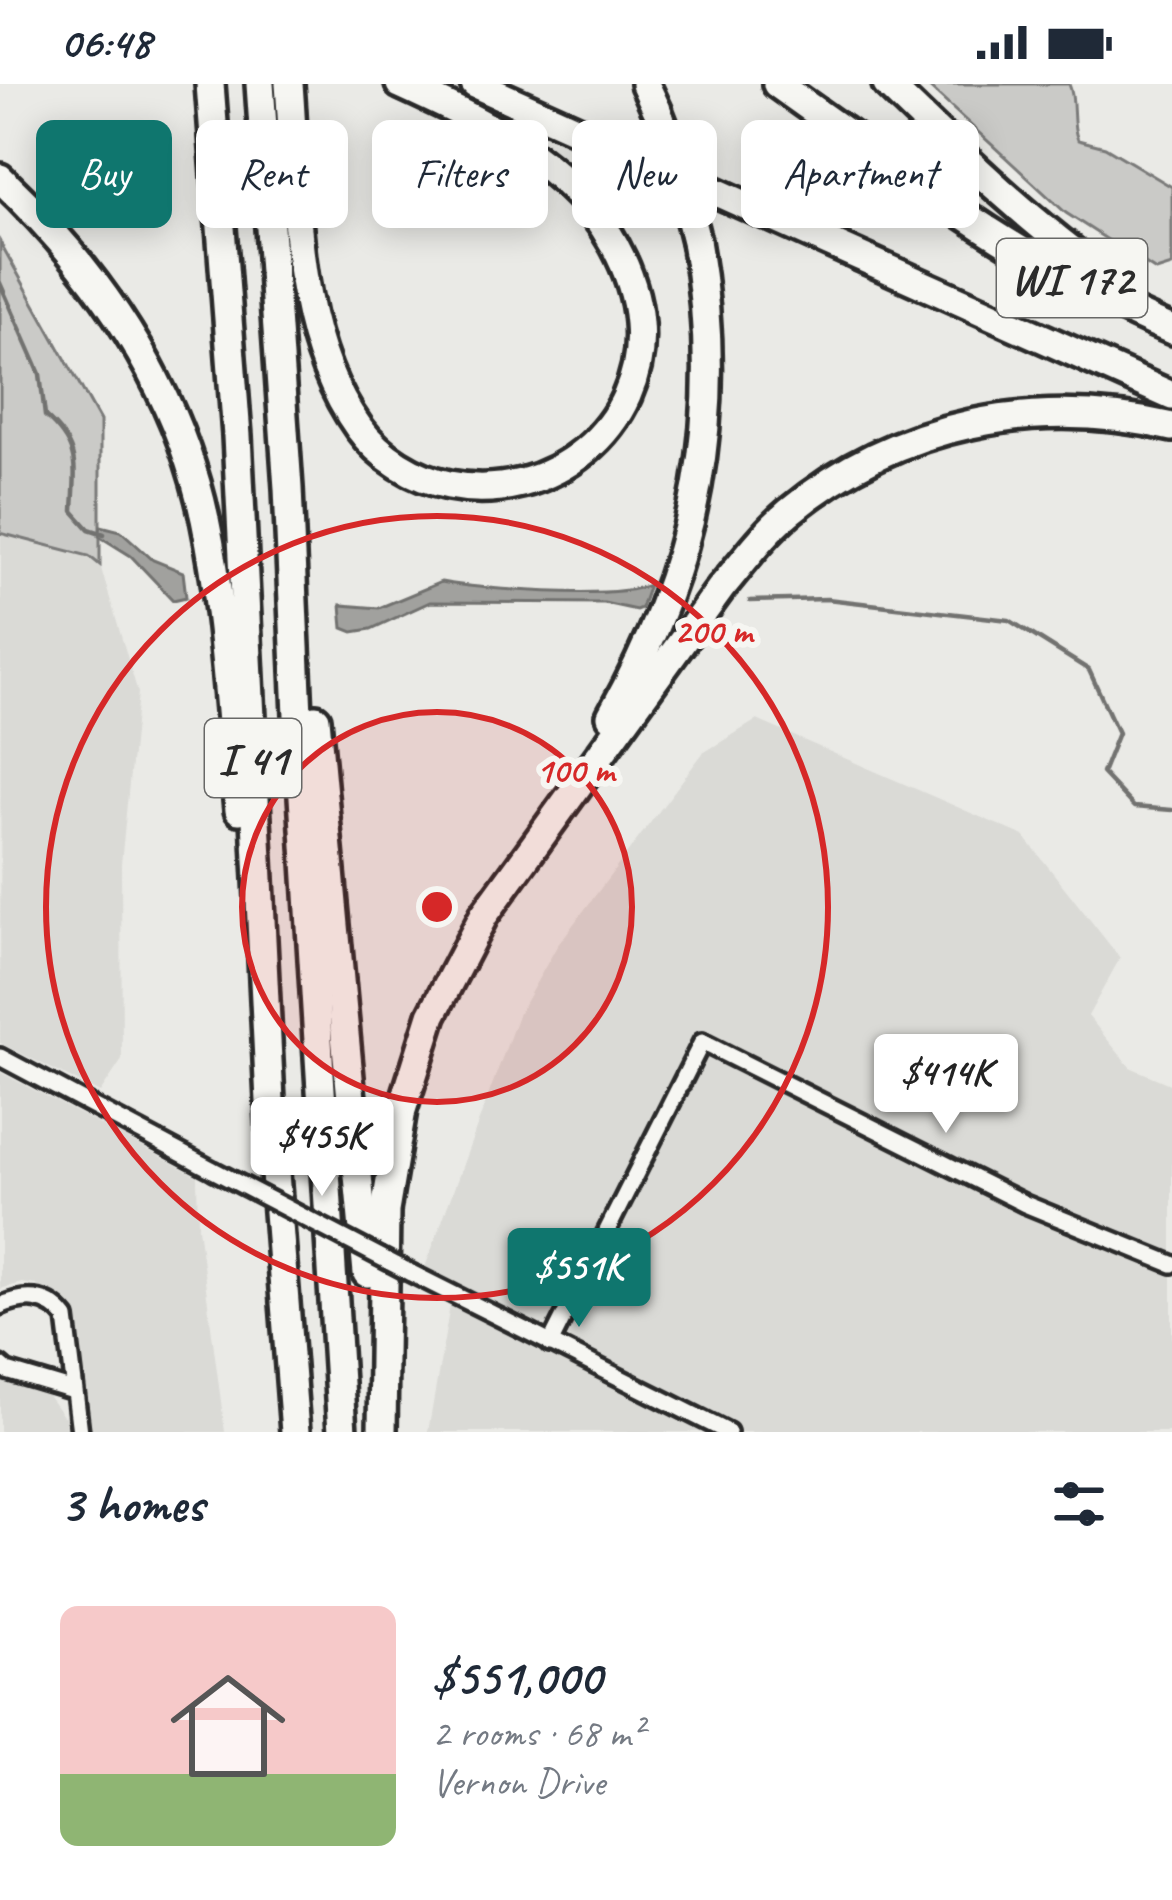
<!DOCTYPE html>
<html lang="en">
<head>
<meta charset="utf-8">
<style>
	:root { --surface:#fff; --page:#f6f6f7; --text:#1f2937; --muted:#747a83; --accent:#0f766e }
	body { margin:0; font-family:Caveat,sans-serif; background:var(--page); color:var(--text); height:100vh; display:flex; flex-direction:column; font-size:45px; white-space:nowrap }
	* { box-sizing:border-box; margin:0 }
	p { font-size:39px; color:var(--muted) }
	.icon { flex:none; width:66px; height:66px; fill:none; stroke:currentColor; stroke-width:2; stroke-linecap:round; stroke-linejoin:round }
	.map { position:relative; height:1348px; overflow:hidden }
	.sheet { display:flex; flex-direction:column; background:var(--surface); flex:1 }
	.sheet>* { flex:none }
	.hud { position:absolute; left:36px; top:36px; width:1101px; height:108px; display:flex; gap:24px }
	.price { position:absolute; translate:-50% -102px; padding:0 27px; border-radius:12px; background:#fff; color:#222; font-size:39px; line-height:78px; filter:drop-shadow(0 3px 6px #0008) }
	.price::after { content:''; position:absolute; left:50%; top:72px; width:36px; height:27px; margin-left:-18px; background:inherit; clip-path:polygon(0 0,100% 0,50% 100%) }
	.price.current { background:var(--accent); color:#fff }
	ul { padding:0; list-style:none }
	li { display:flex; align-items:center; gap:36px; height:300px; padding:0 60px }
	li span { display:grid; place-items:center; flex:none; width:336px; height:240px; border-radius:18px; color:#555 }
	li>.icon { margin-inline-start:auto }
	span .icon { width:144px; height:144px; fill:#fffc; stroke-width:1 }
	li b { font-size:51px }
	h2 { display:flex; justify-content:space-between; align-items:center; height:144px; padding:0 60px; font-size:51px }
	.tag { padding:0 42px; border-radius:18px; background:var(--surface); box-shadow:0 6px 30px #0003; font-size:42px; line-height:108px }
	.tag.current { background:var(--accent); color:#fff }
	.status { display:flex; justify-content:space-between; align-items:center; height:84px; padding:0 60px; background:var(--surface); direction:ltr }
	.status svg { height:33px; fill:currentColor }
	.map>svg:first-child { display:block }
	.built { fill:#dadad6 }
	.green { fill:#cacac7; stroke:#7a7a79; stroke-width:3 }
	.water { fill:#a1a19e; stroke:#727270; stroke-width:3 }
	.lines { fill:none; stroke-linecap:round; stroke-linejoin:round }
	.stream { stroke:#727270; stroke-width:4.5 }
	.street-casing { stroke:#2b2b2b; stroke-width:24 }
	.highway-casing { stroke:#2b2b2b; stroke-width:36 }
	.street { stroke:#f6f6f2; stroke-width:15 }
	.highway { stroke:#f6f6f2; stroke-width:27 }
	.street-bridge-casing { stroke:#2b2b2b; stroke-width:24; stroke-linecap:butt }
	.highway-bridge-casing { stroke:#2b2b2b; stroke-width:36; stroke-linecap:butt }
	.street-bridge { stroke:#f6f6f2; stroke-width:15 }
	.highway-bridge { stroke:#f6f6f2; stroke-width:27 }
	.ring { fill:none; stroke:#d62828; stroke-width:6 }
	.labels { text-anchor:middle; stroke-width:12; stroke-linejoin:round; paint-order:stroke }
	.shield { fill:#f6f6f2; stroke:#686867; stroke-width:3 }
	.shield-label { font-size:45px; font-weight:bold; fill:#2b2b2b }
	.centre { fill:#d62828; stroke:#f6f6f2; stroke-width:6 }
	.ring-label { font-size:36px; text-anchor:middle; font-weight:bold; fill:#d62828; stroke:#f6f6f2; stroke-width:12; stroke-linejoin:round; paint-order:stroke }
</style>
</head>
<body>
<div class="status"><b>06:48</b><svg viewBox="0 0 49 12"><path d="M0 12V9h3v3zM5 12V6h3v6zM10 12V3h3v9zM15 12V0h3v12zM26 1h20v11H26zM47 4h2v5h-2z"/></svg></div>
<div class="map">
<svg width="1172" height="1348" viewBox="0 0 1172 1348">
	<rect width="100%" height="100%" fill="#eaeae6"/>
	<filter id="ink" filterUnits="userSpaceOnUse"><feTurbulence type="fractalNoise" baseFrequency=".00833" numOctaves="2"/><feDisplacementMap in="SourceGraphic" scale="24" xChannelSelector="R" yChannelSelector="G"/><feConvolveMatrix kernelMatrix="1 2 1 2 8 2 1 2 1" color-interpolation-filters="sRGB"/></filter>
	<g filter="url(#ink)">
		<g class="built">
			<polygon points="1,448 89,472 100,481 138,609 121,780 122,976 100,1009 0,959"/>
			<polygon points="757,636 1024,752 1120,874 1088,932 1130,983 1172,1001 1172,1348 428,1348 452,1210 421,1194 518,931 557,862 703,669"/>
			<polygon points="0,988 197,1092 198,1143 225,1348 0,1348 0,1295 44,1306 63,1332 88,1328 75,1239 65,1219 36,1201 22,1199 0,1205"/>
		</g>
		<g class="green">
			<path d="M926,0h143c8,19 1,38 9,56l27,7 67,40v79l-16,5 -90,-58z"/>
			<polygon points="0,158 100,337 100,481 89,472 0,449"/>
		</g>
		<g class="water">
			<polygon points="101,442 121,447 153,476 183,488 186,513 173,516 131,472 99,452"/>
			<path d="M441,498c41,7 171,18 208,3l-8,23 -5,2 -32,-7 -174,-1 -59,27 -18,3 -10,-4 -2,-23 38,3z"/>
		</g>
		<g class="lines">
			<g class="stream">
				<path d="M0,199l40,91 5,42c36,32 30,50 28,95l16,18 15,5"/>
				<polyline points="750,517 827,515 1009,536 1089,586 1118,649 1102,689 1134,723 1172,726"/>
			</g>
			<defs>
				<g id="street">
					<polyline points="0,973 213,1086"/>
					<polyline points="409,1188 728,1348"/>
					<path d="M0,1222c25,-11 48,-11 66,12l14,114"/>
					<polyline points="550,1260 702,958 1025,1120 1172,1180"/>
					<polyline points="0,1281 7,1287 74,1307"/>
				</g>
				<g id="highway">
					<polyline points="210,0 237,352 271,1037 295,1348"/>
					<polyline points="260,0 288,404 298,631 342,1348"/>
					<path d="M289,0c9,112 1,248 70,344 21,29 55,50 90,57 99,20 199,-57 190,-162 -4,-53 -36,-107 -75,-142 -48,-44 -105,-70 -164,-97"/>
					<polyline points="475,0 1172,312"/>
					<polyline points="645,0 657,26"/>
					<path d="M777,0c121,86 259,189 395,246"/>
					<path d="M887,0c76,74 151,146 238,206"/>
					<path d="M0,94c98,93 176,206 205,341 20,95 24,194 34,291"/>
					<path d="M611,632c86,-153 115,-302 85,-475"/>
					<polyline points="316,635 367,1189"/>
					<path d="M382,1348l3,-221 17,-101 30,-95 52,-100 237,-327c22,-26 42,-54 68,-76 108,-90 248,-116 383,-85"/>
				</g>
			</defs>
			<use href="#street" class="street-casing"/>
			<use href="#highway" class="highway-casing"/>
			<use href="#street" class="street"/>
			<use href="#highway" class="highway"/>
			<defs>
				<polyline id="street-bridge" points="213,1086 409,1188"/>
				<polyline id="highway-bridge" points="657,26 674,70 696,157"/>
			</defs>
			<use href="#street-bridge" class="street-bridge-casing"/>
			<use href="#highway-bridge" class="highway-bridge-casing"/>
			<use href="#street-bridge" class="street-bridge"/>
			<use href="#highway-bridge" class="highway-bridge"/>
		</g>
	</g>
	<circle cx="437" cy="823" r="195" fill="#d62828" fill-opacity=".12"/>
	<g class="ring">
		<circle cx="437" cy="823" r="195"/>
		<circle cx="437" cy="823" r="391"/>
	</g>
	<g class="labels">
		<g class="shield">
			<rect x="997" y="155" width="150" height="78" rx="9"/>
			<rect x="205" y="635" width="96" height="78" rx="9"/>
		</g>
		<g class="shield-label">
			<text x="1072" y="210">WI 172</text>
			<text x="253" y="690">I 41</text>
		</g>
	</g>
	<circle cx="437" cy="823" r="18" class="centre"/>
	<g class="ring-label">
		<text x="713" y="559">200 m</text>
		<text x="575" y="698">100 m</text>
	</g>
</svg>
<b class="price" style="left:946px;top:1052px">$414K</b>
<b class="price" style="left:322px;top:1115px">$455K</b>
<b class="price current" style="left:579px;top:1246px">$551K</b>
<div class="hud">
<a class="tag current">Buy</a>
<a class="tag">Rent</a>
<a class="tag">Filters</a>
<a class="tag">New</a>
<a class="tag">Apartment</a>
</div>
</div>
<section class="sheet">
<h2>3 homes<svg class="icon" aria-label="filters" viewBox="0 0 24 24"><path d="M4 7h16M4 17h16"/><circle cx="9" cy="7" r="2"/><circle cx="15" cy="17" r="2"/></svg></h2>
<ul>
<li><span style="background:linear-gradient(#f6c9c9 70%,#8fb573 0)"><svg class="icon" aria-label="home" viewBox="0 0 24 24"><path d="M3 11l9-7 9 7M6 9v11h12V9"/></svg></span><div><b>$551,000</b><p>2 rooms · 68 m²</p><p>Vernon Drive</p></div></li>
</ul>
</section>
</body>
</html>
